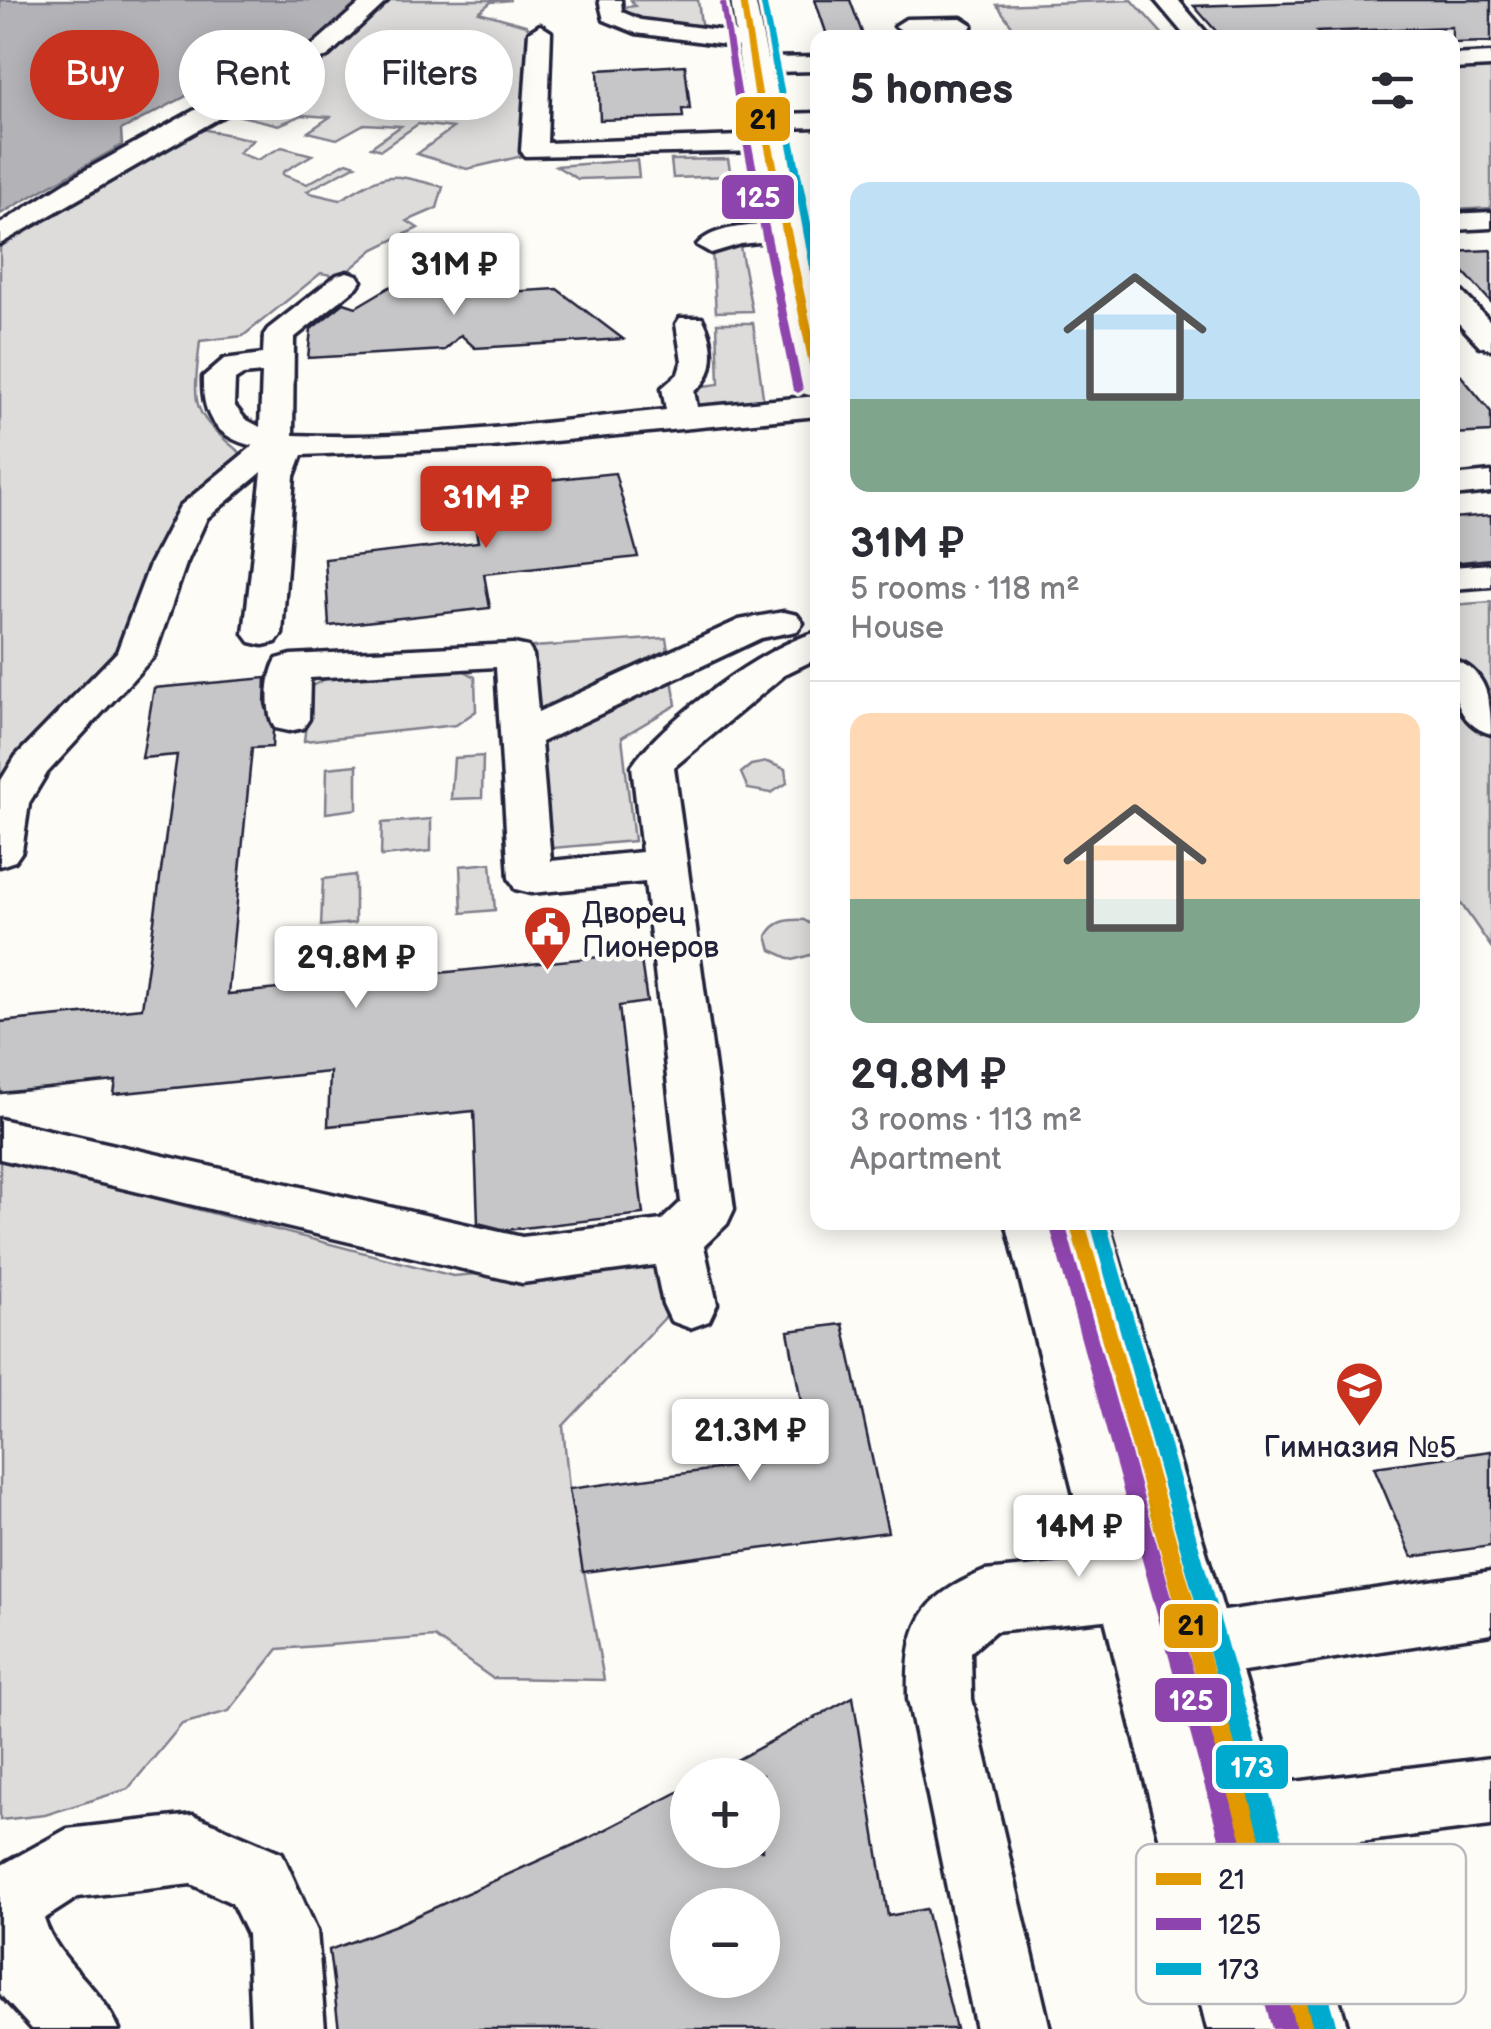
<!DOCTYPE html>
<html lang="en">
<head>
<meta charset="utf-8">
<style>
	:root { --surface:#fff; --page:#f2f2f3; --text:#2b2b33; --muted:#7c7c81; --line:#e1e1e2; --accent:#c8321e }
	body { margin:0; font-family:"Balsamiq Sans",sans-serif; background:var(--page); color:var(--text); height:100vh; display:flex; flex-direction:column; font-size:38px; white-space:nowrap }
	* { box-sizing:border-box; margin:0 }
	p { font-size:32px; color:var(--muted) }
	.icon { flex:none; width:55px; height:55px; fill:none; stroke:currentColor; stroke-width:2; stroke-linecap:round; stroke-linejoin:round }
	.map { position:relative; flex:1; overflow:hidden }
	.drawer { position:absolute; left:810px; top:30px; width:650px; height:1200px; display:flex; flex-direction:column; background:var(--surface); border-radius:20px; box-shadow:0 5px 25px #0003 }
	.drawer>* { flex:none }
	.hud { position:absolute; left:30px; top:30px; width:630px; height:90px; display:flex; gap:20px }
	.tools { position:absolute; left:670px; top:1758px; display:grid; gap:20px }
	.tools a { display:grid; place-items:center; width:110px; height:110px; border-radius:50%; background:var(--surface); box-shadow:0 5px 25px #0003; font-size:50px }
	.price { position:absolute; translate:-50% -85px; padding:0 22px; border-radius:10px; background:#fff; color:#222; font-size:32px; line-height:65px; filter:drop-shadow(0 2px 5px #0008) }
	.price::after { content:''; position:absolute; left:50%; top:60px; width:30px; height:22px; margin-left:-15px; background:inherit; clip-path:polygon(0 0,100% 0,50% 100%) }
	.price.current { background:var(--accent); color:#fff }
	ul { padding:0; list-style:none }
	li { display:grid; align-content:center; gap:20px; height:530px; padding:0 40px }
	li+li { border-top:2px solid var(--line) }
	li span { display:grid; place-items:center; height:310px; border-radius:20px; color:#555 }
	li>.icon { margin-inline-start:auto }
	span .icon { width:180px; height:180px; fill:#fffc; stroke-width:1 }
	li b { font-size:42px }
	h2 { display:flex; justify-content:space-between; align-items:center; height:120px; padding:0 40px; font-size:42px }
	.chip { padding:0 35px; border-radius:45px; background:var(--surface); box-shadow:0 5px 25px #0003; font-size:35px; line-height:90px }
	.chip.current { background:var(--accent); color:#fff }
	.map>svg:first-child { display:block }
	.green { fill:#dddcdb; stroke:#807f8b; stroke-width:2.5 }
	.water { fill:#b2b2b7; stroke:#787885; stroke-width:2.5 }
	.building { fill:#c6c6c8; stroke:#22223b; stroke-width:2.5; fill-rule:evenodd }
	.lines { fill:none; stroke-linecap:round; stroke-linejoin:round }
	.minor-casing { stroke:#22223b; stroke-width:7 }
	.major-casing { stroke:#22223b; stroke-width:7 }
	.minor { fill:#fdfcf7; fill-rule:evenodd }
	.major { fill:#fdfcf7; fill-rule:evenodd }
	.bus-1-casing { stroke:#fdfcf7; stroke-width:7 }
	.bus-2-casing { stroke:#fdfcf7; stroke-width:7 }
	.bus-3-casing { stroke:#fdfcf7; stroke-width:7 }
	.bus-1 { fill:#e29906; fill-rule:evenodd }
	.bus-2 { fill:#8e44ad; fill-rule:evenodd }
	.bus-3 { fill:#00a9ce; fill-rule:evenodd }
	.labels { text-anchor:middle; stroke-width:9; stroke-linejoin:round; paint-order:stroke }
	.poi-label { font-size:30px; fill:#22223b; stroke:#fdfcf7; text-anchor:start }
	.key { fill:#fdfcf7; stroke:#bbbbbf; stroke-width:2.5 }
	.key-label { font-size:28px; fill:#22223b }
	.line-badge { stroke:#fdfcf7; stroke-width:4 }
	.badge-label { font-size:28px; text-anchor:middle; font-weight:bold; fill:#fff }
	.pale-badge-label { font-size:28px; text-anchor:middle; font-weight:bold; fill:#111 }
</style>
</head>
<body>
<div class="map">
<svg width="1491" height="2029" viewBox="0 0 1491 2029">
	<rect width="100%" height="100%" fill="#fdfcf7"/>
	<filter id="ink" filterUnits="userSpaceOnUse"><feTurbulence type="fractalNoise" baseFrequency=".01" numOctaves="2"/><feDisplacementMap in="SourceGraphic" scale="20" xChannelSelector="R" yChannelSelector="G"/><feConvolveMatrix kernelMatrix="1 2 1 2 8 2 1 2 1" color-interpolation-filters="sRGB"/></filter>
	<g filter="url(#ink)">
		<g class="green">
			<polygon points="390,0 511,0 491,2 479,12 526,25 533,34 527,155 467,169 417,154 453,128 418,124 381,150 371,147 401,126 364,124 337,139 308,132 330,117 302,115 279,125 228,113 227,110 331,51"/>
			<polygon points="631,0 698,0 702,32 641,25 623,15 626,7 635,6"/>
			<polygon points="1132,0 1165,37 1020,37 997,5"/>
			<polygon points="1491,67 1491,208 1453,210 1452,68"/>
			<path d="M202,129l51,11 -15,13 19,7 25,-13 30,8 -29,17v3l24,9 40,-22 9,3 -49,26 3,2 30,7c49,-30 49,-27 103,-13l-6,21 -30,13 11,7 -44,21 -33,28 -20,-4 -78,63 -43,5c-7,67 -11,70 43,114l-69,63 -54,137 -120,151v-562l98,-53 9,-14 86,-47z"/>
			<polygon points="728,159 731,176 673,178 671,160"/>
			<polygon points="637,160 639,177 578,179 556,166"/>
			<polygon points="739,241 752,311 716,312 712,251"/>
			<polygon points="717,323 753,323 764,404 702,407 692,405 684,394 696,387 719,384"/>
			<polygon points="1491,602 1491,947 1453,892 1452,605"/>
			<polygon points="666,638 676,705 622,737 634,841 529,850 519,648"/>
			<polygon points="453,664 475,677 476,711 456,725 304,741 310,687 341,671"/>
			<polygon points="483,756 482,798 451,799 454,758"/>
			<polygon points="767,762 785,769 787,783 771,793 748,789 741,773 751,765"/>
			<polygon points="357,765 357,809 326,813 327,768"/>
			<polygon points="431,819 431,851 381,856 382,823"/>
			<polygon points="491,863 495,910 462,913 460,866"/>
			<polygon points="355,875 355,923 321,926 323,879"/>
			<path d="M804,920l13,8v25l-24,7 -22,-10 -4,-14c7,-15 21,-17 37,-16z"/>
			<polygon points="0,1158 453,1276 665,1258 676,1306 563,1426 569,1489 604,1680 492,1678 434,1637 278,1649 229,1711 182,1724 128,1789 45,1815 0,1820"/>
		</g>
		<polygon class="water" points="0,0 366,0 309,49 247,82 204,87 121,130 122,145 0,214"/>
		<g class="building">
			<polygon points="815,0 850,0 864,38 828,38"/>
			<polygon points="1374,0 1491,0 1491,42 1452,43 1452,27 1317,32 1322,38 1222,38 1194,6"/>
			<polygon points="685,65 690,109 682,109 683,117 600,120 598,70"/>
			<polygon points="1491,250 1491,302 1452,259 1452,252"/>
			<polygon points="504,272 507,292 557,289 623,339 475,348 461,335 445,350 308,358 311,329 344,303 356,307 405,278"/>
			<polygon points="1452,365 1491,412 1491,432 1452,434"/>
			<polygon points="615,473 638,557 484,574 490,608 329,626 325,559 478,542 469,488"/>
			<polygon points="1491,515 1491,559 1452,563 1452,518"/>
			<polygon points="266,678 265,704 273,731 272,747 252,748 228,994 640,953 647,1002 619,1006 643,1214 506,1230 478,1223 474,1111 328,1126 330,1072 114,1094 116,1081 0,1093 0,1022 142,1008 177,755 142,758 154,688"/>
			<polygon points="843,1324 888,1532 583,1572 569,1489 811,1456 788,1331"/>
			<polygon points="1491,1451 1491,1546 1412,1557 1374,1467"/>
			<path d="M853,1697l35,219 38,-7 30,120h-617l-10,-79 67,-25 193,-87 99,-51v63h74v-75h-53zM688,1905h74v75h-74z"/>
		</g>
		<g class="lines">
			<defs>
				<g id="minor">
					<polygon points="364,0 388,0 329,55 0,244 0,224 84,171 313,45"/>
					<polygon points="599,0 621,0 622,12 641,20 749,34 760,41 749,48 636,33 604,20"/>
					<polygon points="1155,0 1178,0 1211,38 1187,38"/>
					<polygon points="961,18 972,25 969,30 906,33 895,26 906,19"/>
					<polygon points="540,25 551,32 547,143 768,135 781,143 768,151 525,156 521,151 529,32"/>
					<polygon points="1491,53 1491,67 1452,69 1452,55"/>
					<polygon points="818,57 818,71 770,72 758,65 770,58"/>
					<polygon points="818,113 818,127 781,128 769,121 781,114"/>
					<polygon points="1491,212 1491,228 1452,230 1452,214"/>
					<path d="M785,224l10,2 4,6 -4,6 -54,6 -30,9 -14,-8c18,-21 62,-19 88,-21z"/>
					<path d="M347,272l10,3 4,6 -4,6 -63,51 -1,97c123,6 250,-13 373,-25l-4,-22 16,-14 4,-13 -6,-37 4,-6h22c13,22 16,58 -8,73l3,16 121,-11v20l-326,31 -190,8 -8,21 -12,158 -6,8 -13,3 -13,-3 -6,-8 18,-162 -55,46 -21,46 -32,92 -107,117 -18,30 -7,48 -7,10 -15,5v-84l16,-26 101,-104 33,-88 30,-58 73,-60c-39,-10 -51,-31 -50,-69l21,-18 39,-5 1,-19 4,-6 69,-54zM262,373l-2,54 -15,-8 -11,-14 1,-25 8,-5z"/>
					<polygon points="1452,289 1462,292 1491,322 1491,349 1480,346 1452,316"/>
					<polygon points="1491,472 1491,492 1452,496 1452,476"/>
					<polygon points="1491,564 1491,586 1452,589 1452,567"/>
					<path d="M784,612l13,3 6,8 -6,8 -36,7 -220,104 10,119 91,-9 -10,-86c30,-45 133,-121 186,-134v26l-31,15 -113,94 60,442 -7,15 -23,22 13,58 -8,17 -19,7 -19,-7 -8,-17 -8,-39 -133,18 -522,-124v-40l522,118 140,-17 19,-18 -36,-320 -114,11 -16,-4 -6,-11 -13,-211 -186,11 -1,41 -6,9 -14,3 -14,-3c-10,-15 -8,-54 2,-69l14,-4 223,-11 14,3 5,8 5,57 201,-92z"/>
					<path d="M1452,660c36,9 39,43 39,74 -35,-10 -39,-43 -39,-74z"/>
					<path d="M1134,1557l22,9 9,21 -9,21 -22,9 -139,14 -24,21 1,47 78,330h-74l-68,-330c-1,-71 8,-100 77,-128z"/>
					<polygon points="1491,1572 1491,1634 1198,1679 1175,1669 1166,1647 1175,1625 1198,1615"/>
					<polygon points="1491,1758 1491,1826 1245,1856 1221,1846 1211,1822 1221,1798 1245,1788"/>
					<path d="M193,1815l89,38 35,78 8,98h-74l-4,-95 -15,-31 -41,-19 -113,13 -34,22c14,44 57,67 75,110h-87l-32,-35v-128l67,-37z"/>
				</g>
				<g id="major">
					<polygon points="731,0 755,0 818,301 818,397 805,394 800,386 745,99"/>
					<polygon points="1006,1222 1108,1222 1348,2029 1207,2029"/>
				</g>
			</defs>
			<use href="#minor" class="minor-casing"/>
			<use href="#major" class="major-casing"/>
			<use href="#minor" class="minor"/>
			<use href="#major" class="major"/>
			<defs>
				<g id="bus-1">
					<polygon points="740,0 746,0 763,99 818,358 818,387 813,384 755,99"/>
					<polygon points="1069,1222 1085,1222 1317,2029 1293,2029"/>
				</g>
				<g id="bus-2">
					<polygon points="723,1 726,3 743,103 803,390 798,393 793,390 735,103 720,3"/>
					<polygon points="1052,1222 1064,1222 1066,1227 1296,2029 1272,2029 1050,1227"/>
				</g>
				<g id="bus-3">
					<polygon points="760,0 766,0 818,258 818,287 813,284"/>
					<polygon points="1090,1222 1106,1222 1336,2024 1334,2029 1314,2029 1312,2024"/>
				</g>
			</defs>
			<use href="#bus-1" class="bus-1-casing"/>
			<use href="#bus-2" class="bus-2-casing"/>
			<use href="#bus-3" class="bus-3-casing"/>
			<use href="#bus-1" class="bus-1"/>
			<use href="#bus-2" class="bus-2"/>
			<use href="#bus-3" class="bus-3"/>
		</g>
	</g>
	<defs>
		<symbol id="civic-pin" viewBox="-11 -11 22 30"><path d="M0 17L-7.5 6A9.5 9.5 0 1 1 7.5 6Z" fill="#c8321e" stroke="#fdfcf7"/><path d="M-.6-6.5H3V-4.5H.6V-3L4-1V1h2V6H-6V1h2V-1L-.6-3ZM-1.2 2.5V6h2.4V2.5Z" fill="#fff"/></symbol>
		<symbol id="school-pin" viewBox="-11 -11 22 30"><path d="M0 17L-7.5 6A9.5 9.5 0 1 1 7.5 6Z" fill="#c8321e" stroke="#fdfcf7"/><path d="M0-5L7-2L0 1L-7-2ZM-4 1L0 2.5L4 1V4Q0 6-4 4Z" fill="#fff"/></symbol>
	</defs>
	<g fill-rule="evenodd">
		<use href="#civic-pin" x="520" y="902" width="55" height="75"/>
		<use href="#school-pin" x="1332" y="1358" width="55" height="75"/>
	</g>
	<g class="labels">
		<g class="poi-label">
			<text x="582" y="923">Дворец<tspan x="582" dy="34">Пионеров</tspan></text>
			<text x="1360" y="1457" text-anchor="middle">Гимназия №5</text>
		</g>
	</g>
	<rect x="1136" y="1844" width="330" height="160" rx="15" class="key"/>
	<rect x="1156" y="1873" width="45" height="12" fill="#e29906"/>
	<rect x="1156" y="1918" width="45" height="12" fill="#8e44ad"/>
	<rect x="1156" y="1963" width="45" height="12" fill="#00a9ce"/>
	<g class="key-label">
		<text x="1218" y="1889">21</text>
		<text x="1218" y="1934">125</text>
		<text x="1218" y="1979">173</text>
	</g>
	<g class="line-badge">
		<rect x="734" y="95" width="58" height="48" rx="10" fill="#e29906"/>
		<rect x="720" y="173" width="76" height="48" rx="10" fill="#8e44ad"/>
		<rect x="1162" y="1602" width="58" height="48" rx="10" fill="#e29906"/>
		<rect x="1153" y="1676" width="76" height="48" rx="10" fill="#8e44ad"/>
		<rect x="1214" y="1743" width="76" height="48" rx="10" fill="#00a9ce"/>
	</g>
	<g class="badge-label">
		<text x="758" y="207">125</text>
		<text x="1191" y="1710">125</text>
		<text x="1252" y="1777">173</text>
	</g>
	<g class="pale-badge-label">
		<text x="763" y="129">21</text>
		<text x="1191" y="1635">21</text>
	</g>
</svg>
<div class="tools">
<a>+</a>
<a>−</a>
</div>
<b class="price" style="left:454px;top:318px">31M ₽</b>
<b class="price current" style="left:486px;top:551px">31M ₽</b>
<b class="price" style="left:356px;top:1011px">29.8M ₽</b>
<b class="price" style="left:750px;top:1484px">21.3M ₽</b>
<b class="price" style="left:1079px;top:1580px">14M ₽</b>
<div class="hud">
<a class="chip current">Buy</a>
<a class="chip">Rent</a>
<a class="chip">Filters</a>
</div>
<section class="drawer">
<h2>5 homes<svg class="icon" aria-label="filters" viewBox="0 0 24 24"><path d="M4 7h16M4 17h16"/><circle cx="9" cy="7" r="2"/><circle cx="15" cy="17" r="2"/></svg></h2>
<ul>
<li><span style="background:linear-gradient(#bfe0f5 70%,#7fa58c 0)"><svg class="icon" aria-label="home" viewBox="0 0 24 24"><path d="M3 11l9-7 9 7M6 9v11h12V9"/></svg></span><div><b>31M ₽</b><p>5 rooms · 118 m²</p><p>House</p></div></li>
<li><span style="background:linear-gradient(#ffd9b3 60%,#7fa58c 0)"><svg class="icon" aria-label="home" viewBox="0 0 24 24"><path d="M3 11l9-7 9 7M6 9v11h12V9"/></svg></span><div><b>29.8M ₽</b><p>3 rooms · 113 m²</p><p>Apartment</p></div></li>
</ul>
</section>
</div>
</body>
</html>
